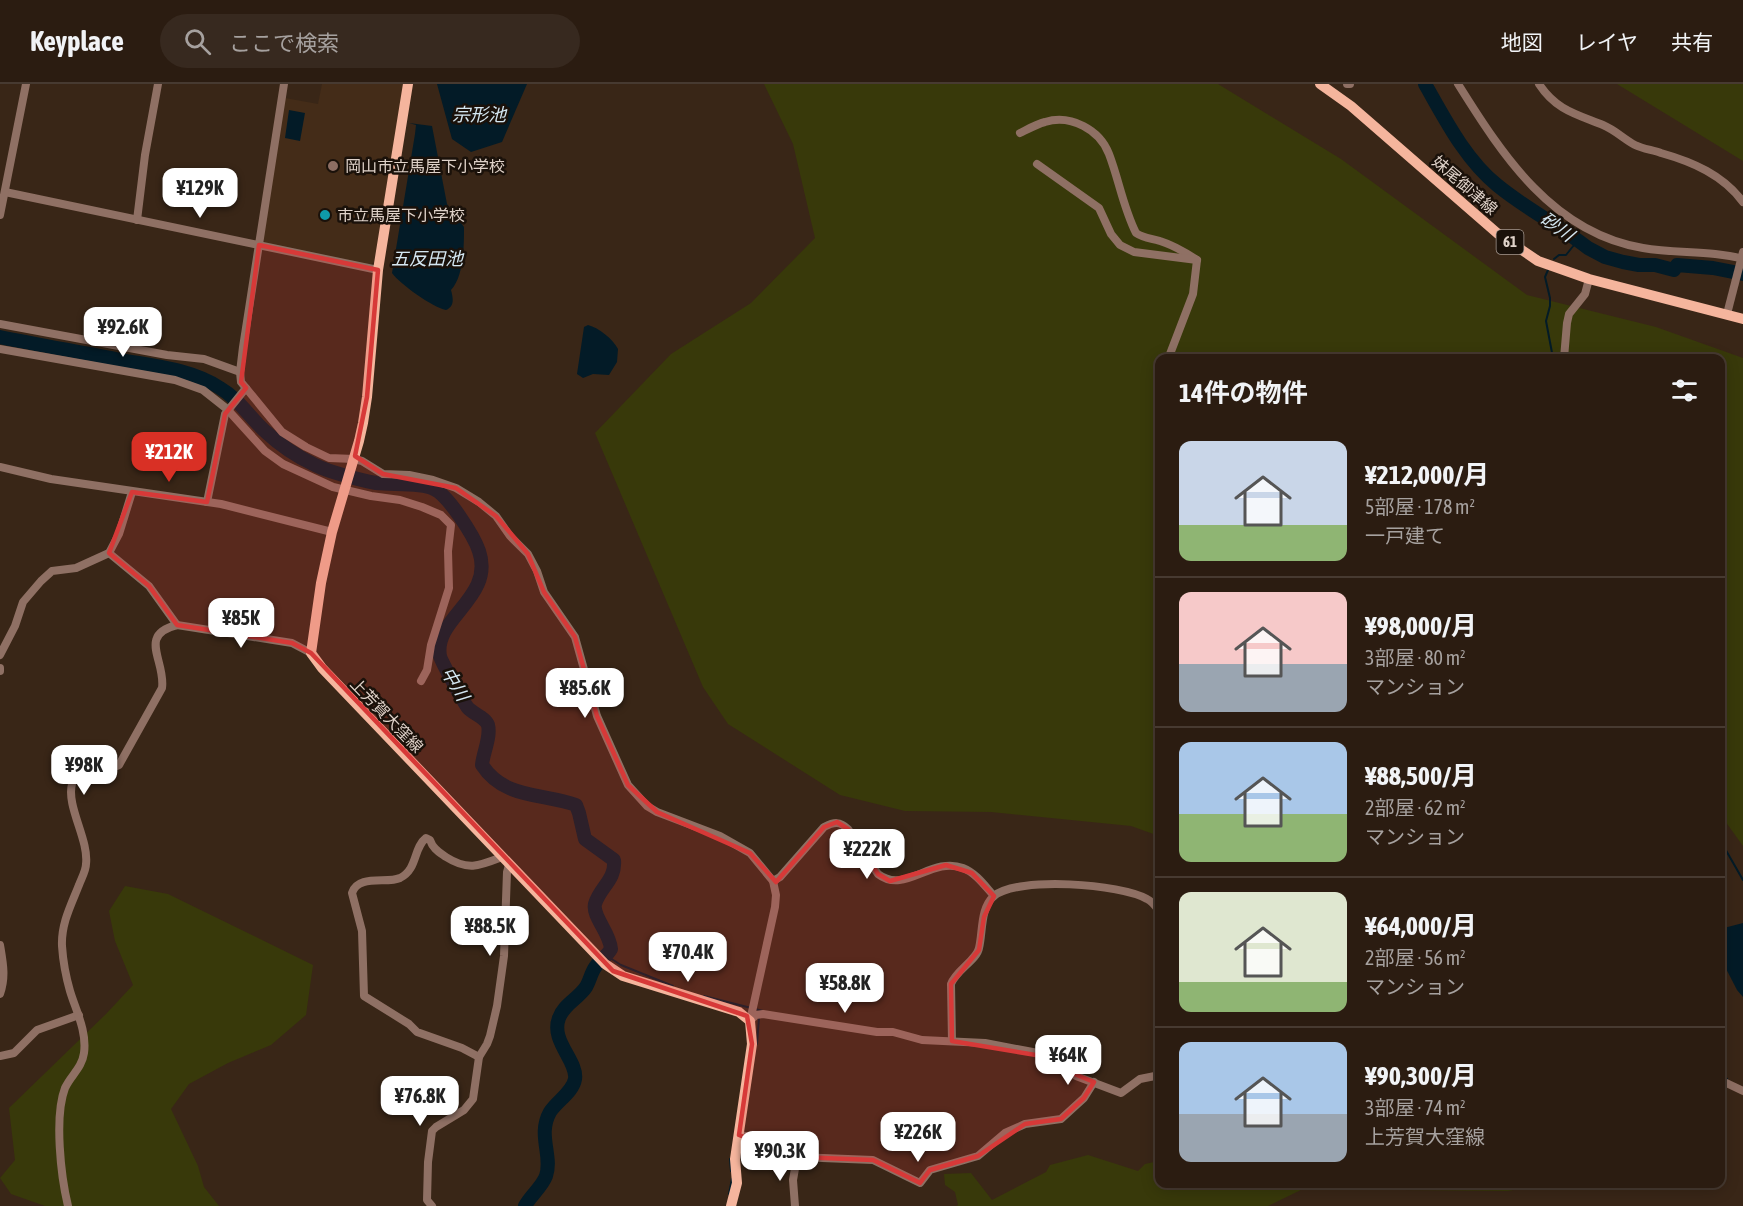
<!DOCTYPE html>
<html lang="ja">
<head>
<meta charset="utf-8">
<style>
	:root { --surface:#2b1c11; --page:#37291f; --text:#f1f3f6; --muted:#a6a19f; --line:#473a31; --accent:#d93025 }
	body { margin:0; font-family:"Asap Condensed","Noto Sans JP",sans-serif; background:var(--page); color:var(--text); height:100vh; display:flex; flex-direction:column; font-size:22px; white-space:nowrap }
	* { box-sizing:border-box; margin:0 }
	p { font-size:20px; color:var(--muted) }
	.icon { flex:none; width:33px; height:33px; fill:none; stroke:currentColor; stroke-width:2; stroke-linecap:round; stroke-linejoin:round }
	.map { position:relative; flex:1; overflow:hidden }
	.drawer { position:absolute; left:1155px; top:270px; width:570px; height:834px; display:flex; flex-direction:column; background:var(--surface); border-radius:12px; box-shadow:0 3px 15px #0003,0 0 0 2px var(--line) }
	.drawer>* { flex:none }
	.price { position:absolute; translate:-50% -51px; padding:0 14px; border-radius:12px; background:#fff; color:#222; font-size:20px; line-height:39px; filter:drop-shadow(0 2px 3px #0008) }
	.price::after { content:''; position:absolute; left:50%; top:36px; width:18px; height:14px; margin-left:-9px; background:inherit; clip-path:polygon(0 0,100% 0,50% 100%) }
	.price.active { background:var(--accent); color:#fff }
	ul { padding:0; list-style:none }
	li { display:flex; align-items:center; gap:18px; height:150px; padding:0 24px }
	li+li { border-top:2px solid var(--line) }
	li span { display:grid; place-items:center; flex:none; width:168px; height:120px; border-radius:12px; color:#555 }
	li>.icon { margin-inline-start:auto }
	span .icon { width:72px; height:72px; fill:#fffc; stroke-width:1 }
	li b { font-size:26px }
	h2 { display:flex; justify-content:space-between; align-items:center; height:72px; padding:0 24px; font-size:26px }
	header { display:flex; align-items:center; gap:36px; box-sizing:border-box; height:84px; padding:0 30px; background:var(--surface); border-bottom:2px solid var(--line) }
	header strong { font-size:28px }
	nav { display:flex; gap:33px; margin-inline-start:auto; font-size:21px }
	.search { width:420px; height:54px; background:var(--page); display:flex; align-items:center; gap:15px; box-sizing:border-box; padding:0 21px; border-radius:33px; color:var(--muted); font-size:22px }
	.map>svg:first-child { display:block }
	.built { fill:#442c18 }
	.green { fill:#38390a }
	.water { fill:#031b27 }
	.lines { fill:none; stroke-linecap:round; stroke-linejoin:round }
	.stream { stroke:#031b27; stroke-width:2 }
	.river { stroke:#031b27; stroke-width:14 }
	.minor { stroke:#8f7064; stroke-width:8 }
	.major { stroke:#f5b59d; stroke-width:10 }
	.marked { fill:#d73938; fill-opacity:0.2; stroke:#d73938; stroke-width:4.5; stroke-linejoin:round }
	.education-dot { fill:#8d6e63; stroke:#1a110a; stroke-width:2 }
	.culture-dot { fill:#0f9aa8; stroke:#1a110a; stroke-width:2 }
	.labels { text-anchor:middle; stroke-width:5; stroke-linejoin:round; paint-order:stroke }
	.shield { fill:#1a110a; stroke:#a49890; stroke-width:1.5 }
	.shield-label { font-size:15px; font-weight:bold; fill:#dfd2c9 }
	.poi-label { font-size:16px; fill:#dfd2c9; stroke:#1a110a; text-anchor:start }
	.street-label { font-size:16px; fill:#dfd2c9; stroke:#1a110a }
	.water-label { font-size:18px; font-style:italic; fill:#d4e7f2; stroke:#1a110a }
</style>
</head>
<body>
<header>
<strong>Keyplace</strong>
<div class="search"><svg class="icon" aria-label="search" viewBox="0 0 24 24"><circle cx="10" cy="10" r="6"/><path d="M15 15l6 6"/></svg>ここで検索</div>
<nav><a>地図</a><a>レイヤ</a><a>共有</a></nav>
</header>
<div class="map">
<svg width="1743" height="1122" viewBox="0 0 1743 1122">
	<rect width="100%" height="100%" fill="#392617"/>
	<polygon class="built" points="322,0 404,0 374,178 370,181 266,160 263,155 285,14 318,20"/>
	<g class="green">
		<polygon points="764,0 1218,0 1341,75 1527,211 1656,243 1743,274 1743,762 1720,730 1720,274 1160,274 1159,752 1131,742 991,728 905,727 840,711 728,640 703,603 595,349 671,270 751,219 815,154 793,60"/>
		<polygon points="1617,0 1743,0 1743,77"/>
		<polygon points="125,802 168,810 313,881 306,931 271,961 228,979 189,1000 171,1025 198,1082 204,1103 219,1122 45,1122 11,1110 0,1094 15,1076 9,1024 106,930 133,901 115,857 109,827"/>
		<polygon points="1159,1069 1160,1100 1547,1100 1508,1107 1303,1105 1268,1122 956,1122 958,1121 955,1108 945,1101 944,1090 971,1089 992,1116 1046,1088 1050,1081 1088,1071 1138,1087 1145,1080 1154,1078"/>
	</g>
	<g class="water">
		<polygon points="437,0 527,0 502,58 471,68 452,55"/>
		<polygon points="289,26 305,29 300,57 285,54"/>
		<path d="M409,39l23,3 15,78 17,23c0,19 0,49 -13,63 2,8 4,16 -5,20 -14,-3 -46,-26 -54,-37l23,-139 1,-9z"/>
		<path d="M588,241c11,3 25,14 30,24l-1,13 -8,13 -16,-1 -10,4 -6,-4 7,-47z"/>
		<polygon points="1743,839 1743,913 1737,906 1721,875 1720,845"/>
	</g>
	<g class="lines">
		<g class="stream">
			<polyline points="1554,175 1559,171 1566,171 1578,156"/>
			<polyline points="1548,186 1545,193 1550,214 1550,222 1546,237 1553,274"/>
			<polyline points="1720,756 1743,796"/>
			<polyline points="607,872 621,881 673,902"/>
			<polyline points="704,912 763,927"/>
			<polyline points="757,960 759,934"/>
			<polyline points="1720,988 1727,995"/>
			<polyline points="730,1075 731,1087"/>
			<polyline points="729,1110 732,1095"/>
		</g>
		<g class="river">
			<path d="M1425,0c20,35 40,75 72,101 29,24 62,40 91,63l17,9 18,5 16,3h16l19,5 3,-5 36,3 30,6"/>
			<path d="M0,253c40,8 80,15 121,23 33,6 70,9 99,28 19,11 30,30 46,44 14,13 32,25 49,33 14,7 45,15 61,18 16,2 45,-1 58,6 14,6 40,47 45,62 16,47 -46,67 -39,105 1,5 24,47 28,52 6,6 18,10 20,17 3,12 -5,28 -6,40 22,34 60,28 94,40l3,8 6,26 29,21c2,20 -14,27 -19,44 -3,12 15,29 16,45 -4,7 -11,11 -15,17 -5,6 -6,15 -10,21 -8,12 -22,17 -27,31 -9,23 19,43 16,61 -2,13 -18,22 -25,33 -13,23 3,44 -4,64 -4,11 -16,20 -21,30"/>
		</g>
		<g class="minor">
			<polyline points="284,0 243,263 240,288 241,298 282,348 306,363 329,374 354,375 362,377 383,390 409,391 433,396 456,404 479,418 496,432 510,452 528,470 537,487 544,508 575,553 597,632 628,701 647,722 657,728 720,752 750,769 773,797 776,811 775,823 750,937"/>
			<polyline points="1347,0 1350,0"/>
			<path d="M1458,0c45,72 95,149 185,164 33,6 68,2 100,11"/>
			<path d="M1539,0c17,26 37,30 64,41 12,5 21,14 32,20 8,4 18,5 26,8 32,9 62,22 82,49"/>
			<path d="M1020,49c8,-4 17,-9 25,-11 26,-8 55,8 64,32 10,26 14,53 27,79 9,6 15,5 24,8 13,4 25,11 37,19"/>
			<polyline points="1037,80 1099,124 1111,150 1120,161 1134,168 1197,176 1193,210 1170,270 1172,274"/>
			<polyline points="5,108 378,186"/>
			<polyline points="0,131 26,0"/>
			<polyline points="137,136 145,71 158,0"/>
			<polyline points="1727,230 1743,168"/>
			<polyline points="0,240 167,271 204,275 240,288"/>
			<polyline points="0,265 175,296 203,306 227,325 265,367 283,380 333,403 371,412 400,416 422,423 441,431 451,441 448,467 449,504 431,561 427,586 421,597"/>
			<polyline points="1564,274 1567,239 1569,230 1585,210 1589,195"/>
			<polyline points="0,383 51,395 221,420 332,448"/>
			<polyline points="207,418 225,330 246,304"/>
			<polyline points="109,469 149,502 177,541"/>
			<polyline points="0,571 15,542 23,518 41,497 52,487 76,484 109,469 119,450 132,408"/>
			<polyline points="0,584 0,587"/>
			<path d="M773,797l7,-4 44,-50c10,-5 16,-6 24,2l30,45c27,21 53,-18 85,-6 13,5 22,18 31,28"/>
			<path d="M0,861c3,18 6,32 0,49"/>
			<polyline points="750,937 756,931 763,930 877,948 893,948 922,956 985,959 1038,969 1060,975 1076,992 1121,1009 1140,995 1160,991"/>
			<path d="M952,957l-1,-57c5,-14 26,-24 28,-36 4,-16 1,-40 15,-52 24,-20 127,-12 153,3 6,3 9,8 13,13"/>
			<polyline points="0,972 14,969 37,946 79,931"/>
			<path d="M479,973l-17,-9 -45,-16 -8,-8 -45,-28 -2,-65 -10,-38c6,-19 35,-9 48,-15 18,-9 13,-30 26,-40l4,2c3,9 9,12 16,17 22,14 33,9 56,0"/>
			<polyline points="1720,996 1743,1007"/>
			<polyline points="739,1051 757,1054 766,1063 797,1073 873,1076 920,1099 930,1086 978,1072 1005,1049 1025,1040 1061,1035 1084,1014 1094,998"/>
			<path d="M68,1122c-7,-29 -14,-89 -3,-118 6,-13 17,-20 19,-35 3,-22 -8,-42 -14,-62 -4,-14 -7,-30 -8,-45 -1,-22 9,-41 17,-61 2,-6 7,-14 7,-21 3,-24 -20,-58 -14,-80 3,-10 9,-20 14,-29l26,13 7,-3 43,-77c4,-27 -25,-53 15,-63l115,18 19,10"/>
			<polyline points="432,1122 427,1116 428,1078 432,1047 436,1043 464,1026 473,1015 479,973 487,960 490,952 497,922 504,872 507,788 509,781"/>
			<polyline points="795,1122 793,1096 797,1073"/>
		</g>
		<g class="major">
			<polyline points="408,0 378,186 367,313 363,339 359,357 332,448 321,499 311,569 322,584 605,880 623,892 739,928 750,937 752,960 735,1075 737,1099 731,1122"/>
			<polyline points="1320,0 1351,22 1497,149 1538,177 1589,195 1743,235"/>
		</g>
	</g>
	<path class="marked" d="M259,161l119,25 -11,127 -12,59 28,18 73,14 40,28 32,38 16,38 31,45 22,79 31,69 29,27 93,41 26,29 48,-55 13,-5 11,7 30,45 12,7 56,-16 26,8 22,23 -10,21 -5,33 -28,34 1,57 108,18 12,14 22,9 -10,16 -23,21 -36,5 -47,32 -48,14 -10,13 -47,-23 -76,-3 -58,-22 13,-91 -5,-28 -134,-45 -302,-318 -19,-10 -115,-18 -28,-39 -40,-33 23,-61 75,10 18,-88 21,-26 -5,-6z"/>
	<circle class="education-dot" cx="333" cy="82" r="6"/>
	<circle class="culture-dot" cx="325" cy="131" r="6"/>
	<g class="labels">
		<rect class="shield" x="1496.5" y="146" width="27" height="24" rx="4.5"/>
		<g class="shield-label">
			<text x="1510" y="163">61</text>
		</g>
		<g class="poi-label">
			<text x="345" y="88">岡山市立馬屋下小学校</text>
			<text x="337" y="137">市立馬屋下小学校</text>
		</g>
		<g class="street-label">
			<text transform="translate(1465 101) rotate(41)" y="6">妹尾御津線</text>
			<text transform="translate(387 631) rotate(46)" y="6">上芳賀大窪線</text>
		</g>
		<g class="water-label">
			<text x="479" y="37">宗形池</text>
			<text transform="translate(1557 143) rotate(35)" y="6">砂川</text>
			<text x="427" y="181">五反田池</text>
			<text transform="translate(455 600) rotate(59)" y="6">中川</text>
		</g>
	</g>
</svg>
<b class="price" style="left:200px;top:135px">¥129K</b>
<b class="price" style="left:123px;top:274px">¥92.6K</b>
<b class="price active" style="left:169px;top:399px">¥212K</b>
<b class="price" style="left:241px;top:565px">¥85K</b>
<b class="price" style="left:585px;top:635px">¥85.6K</b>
<b class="price" style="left:84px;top:712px">¥98K</b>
<b class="price" style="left:867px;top:796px">¥222K</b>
<b class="price" style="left:490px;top:873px">¥88.5K</b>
<b class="price" style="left:688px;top:899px">¥70.4K</b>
<b class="price" style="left:845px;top:930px">¥58.8K</b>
<b class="price" style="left:1068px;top:1002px">¥64K</b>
<b class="price" style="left:420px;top:1043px">¥76.8K</b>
<b class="price" style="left:918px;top:1079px">¥226K</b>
<b class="price" style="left:780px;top:1098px">¥90.3K</b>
<section class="drawer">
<h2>14件の物件<svg class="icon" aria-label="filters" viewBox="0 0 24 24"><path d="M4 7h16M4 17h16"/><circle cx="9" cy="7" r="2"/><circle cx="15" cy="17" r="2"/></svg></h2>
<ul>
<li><span style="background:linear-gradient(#c9d6e8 70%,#8fb573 0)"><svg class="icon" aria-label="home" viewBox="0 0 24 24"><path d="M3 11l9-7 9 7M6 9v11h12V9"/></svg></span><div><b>¥212,000/月</b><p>5部屋 · 178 m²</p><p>一戸建て</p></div></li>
<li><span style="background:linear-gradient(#f6c9c9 60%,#9aa5b1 0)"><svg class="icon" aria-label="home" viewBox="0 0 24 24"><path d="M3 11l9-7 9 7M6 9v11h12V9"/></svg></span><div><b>¥98,000/月</b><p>3部屋 · 80 m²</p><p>マンション</p></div></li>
<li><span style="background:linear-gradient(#a9c7e8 60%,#8fb573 0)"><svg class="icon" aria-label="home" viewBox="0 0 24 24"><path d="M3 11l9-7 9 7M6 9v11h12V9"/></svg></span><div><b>¥88,500/月</b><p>2部屋 · 62 m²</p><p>マンション</p></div></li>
<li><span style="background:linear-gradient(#dfe7d0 75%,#8fb573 0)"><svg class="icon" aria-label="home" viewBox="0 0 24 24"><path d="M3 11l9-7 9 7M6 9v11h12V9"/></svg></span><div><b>¥64,000/月</b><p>2部屋 · 56 m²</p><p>マンション</p></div></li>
<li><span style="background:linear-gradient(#a9c7e8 60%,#9aa5b1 0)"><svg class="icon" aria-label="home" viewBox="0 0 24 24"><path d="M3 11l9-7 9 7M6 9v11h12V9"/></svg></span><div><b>¥90,300/月</b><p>3部屋 · 74 m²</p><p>上芳賀大窪線</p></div></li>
</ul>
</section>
</div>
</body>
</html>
